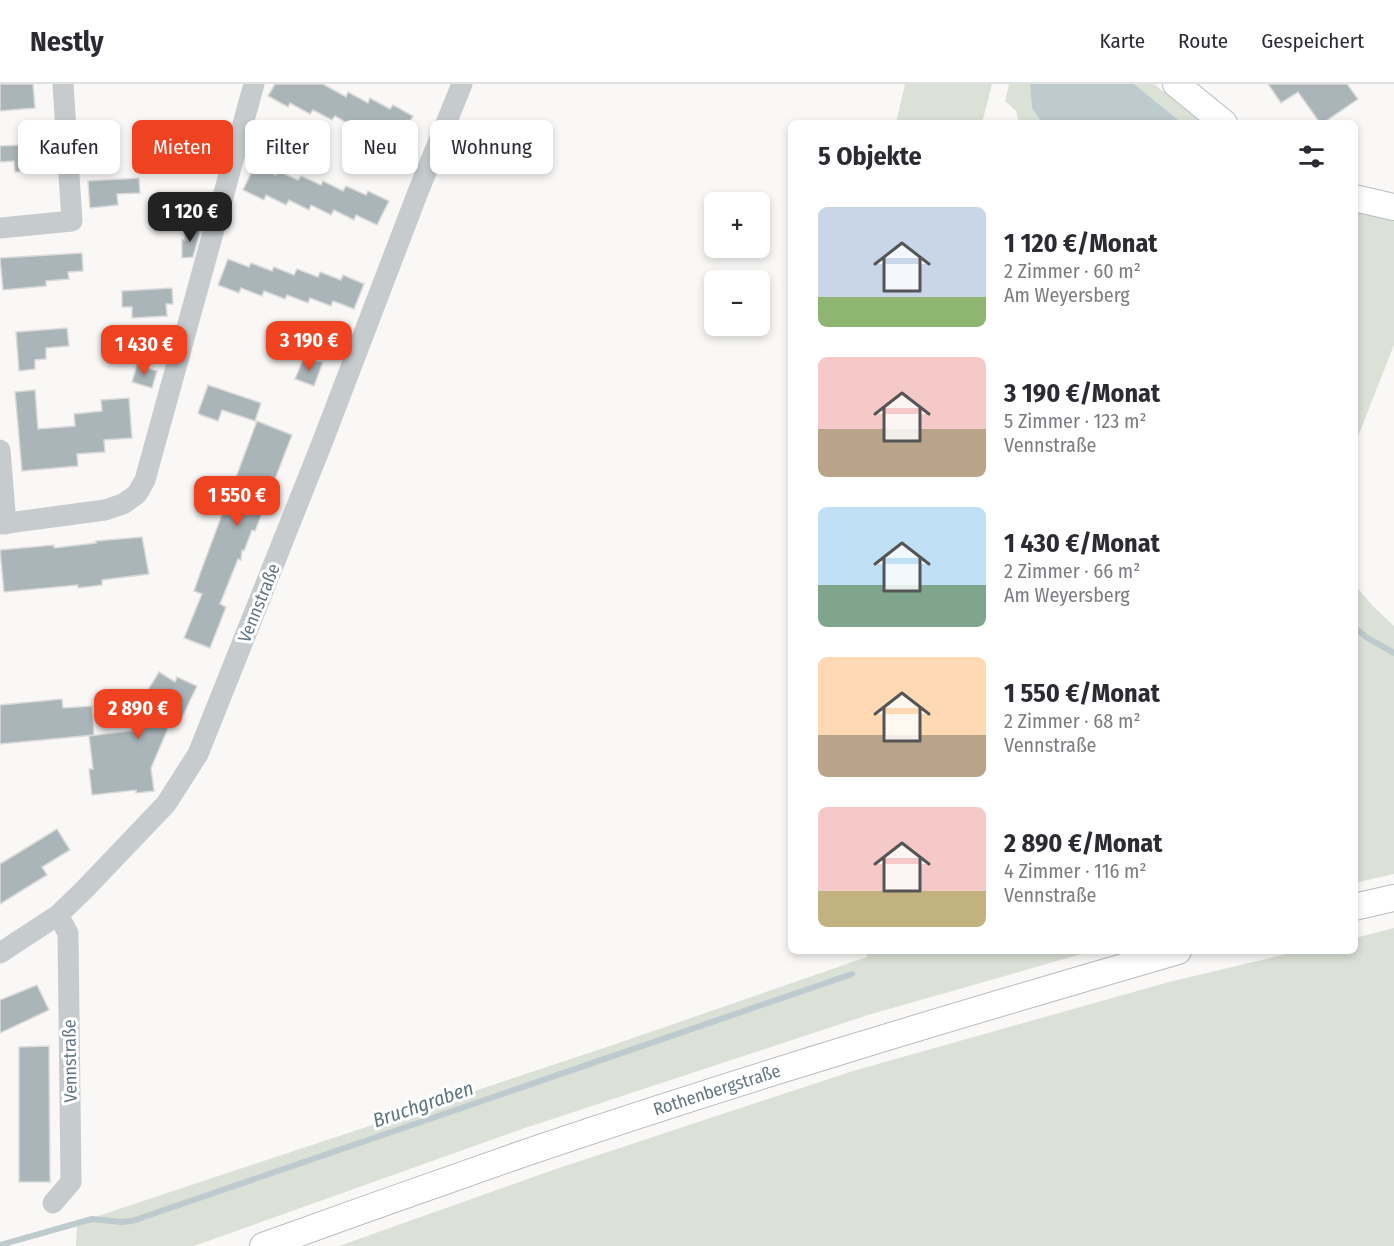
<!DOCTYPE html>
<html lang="de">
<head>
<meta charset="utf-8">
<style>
	:root { --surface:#fff; --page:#f7f7f7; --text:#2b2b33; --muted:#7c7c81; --line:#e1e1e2; --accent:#ee4220 }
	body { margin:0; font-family:"Fira Sans Condensed",sans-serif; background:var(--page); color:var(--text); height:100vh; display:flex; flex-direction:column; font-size:22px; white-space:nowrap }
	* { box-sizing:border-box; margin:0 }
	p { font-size:20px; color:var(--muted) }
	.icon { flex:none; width:33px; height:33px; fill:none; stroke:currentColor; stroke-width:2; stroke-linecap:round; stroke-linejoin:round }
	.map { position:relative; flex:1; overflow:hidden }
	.sheet { position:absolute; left:788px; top:36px; width:570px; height:834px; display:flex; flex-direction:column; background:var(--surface); border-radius:9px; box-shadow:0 3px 9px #0003 }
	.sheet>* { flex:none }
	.top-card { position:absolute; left:18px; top:36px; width:570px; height:54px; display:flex; gap:12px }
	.buttons { position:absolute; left:704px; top:108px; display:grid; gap:12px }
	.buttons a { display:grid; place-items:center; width:66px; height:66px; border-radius:9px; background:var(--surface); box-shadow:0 3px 9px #0003; font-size:30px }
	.price { position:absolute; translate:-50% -51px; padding:0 14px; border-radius:12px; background:var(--accent); color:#fff; font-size:20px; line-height:39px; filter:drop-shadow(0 2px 3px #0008) }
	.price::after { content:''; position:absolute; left:50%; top:36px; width:18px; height:14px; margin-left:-9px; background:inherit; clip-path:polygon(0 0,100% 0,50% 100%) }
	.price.current { background:#222; color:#fff }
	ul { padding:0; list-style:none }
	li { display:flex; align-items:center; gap:18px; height:150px; padding:0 30px }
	li span { display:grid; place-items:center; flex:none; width:168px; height:120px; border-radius:9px; color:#555 }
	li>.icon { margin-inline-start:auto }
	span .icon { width:72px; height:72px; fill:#fffc; stroke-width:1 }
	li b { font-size:26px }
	h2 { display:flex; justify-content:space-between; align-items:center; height:72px; padding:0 30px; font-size:26px }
	.chip { padding:0 21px; border-radius:9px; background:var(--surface); box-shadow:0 3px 9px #0003; font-size:21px; line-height:54px }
	.chip.current { background:var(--accent); color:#fff }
	header { display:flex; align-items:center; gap:36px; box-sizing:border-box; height:84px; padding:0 30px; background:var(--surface); border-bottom:2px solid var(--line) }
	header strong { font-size:28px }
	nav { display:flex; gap:33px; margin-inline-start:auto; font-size:21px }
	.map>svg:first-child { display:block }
	.green { fill:#dbe1d7 }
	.water { fill:#bdcace }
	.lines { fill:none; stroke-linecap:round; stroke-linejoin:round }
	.stream { stroke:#bdcace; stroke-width:6 }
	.building { fill:#aab5ba; stroke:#dadad8; stroke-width:1.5 }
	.major-casing { stroke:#b7bcc0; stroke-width:28 }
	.minor { stroke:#c6cbce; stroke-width:21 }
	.major { stroke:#fff; stroke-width:26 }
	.labels { text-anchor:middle; stroke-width:6; stroke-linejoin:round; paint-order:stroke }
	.street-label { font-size:18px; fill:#627783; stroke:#fff }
	.water-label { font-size:20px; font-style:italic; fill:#5d767d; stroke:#fff }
</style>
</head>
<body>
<header>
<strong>Nestly</strong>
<nav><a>Karte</a><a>Route</a><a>Gespeichert</a></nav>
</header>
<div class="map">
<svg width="1394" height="1162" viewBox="0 0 1394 1162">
	<rect width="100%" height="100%" fill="#f9f8f6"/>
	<g class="green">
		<polygon points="905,0 992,0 982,39 896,39"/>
		<polygon points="1009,0 1030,0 1032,24 1042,39 1019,39 1016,27 1005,17"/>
		<polygon points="1134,0 1154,0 1202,39 1182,39"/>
		<polygon points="1354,121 1394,131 1394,261 1355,360"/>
		<polygon points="1354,500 1373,522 1394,542 1394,790 1355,799"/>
		<polygon points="1394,844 1394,1162 339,1162 550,1087 853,987 1169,898 1299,867 1354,867 1355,854"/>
		<polygon points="868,867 1092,867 868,931 522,1045 194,1162 76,1162 77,1139 610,962 867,873"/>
	</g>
	<polygon class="water" points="1030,0 1134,0 1182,39 1042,39 1032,24"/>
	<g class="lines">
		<g class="stream">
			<polyline points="1354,543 1366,553 1394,569"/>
			<polyline points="0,1161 92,1135 121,1138 132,1137 852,890"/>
		</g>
	</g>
	<g class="building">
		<polygon points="0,0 33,0 35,24 0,27"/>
		<polygon points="275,0 323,0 346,13 348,8 368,19 370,14 390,25 393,21 413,32 399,56 379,45 377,49 357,38 354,43 335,32 332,36 313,26 310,30 290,19 288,23 268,12"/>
		<polygon points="1268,0 1347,0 1358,15 1323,39 1320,39 1298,8 1281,19"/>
		<polygon points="51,37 53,57 36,58 34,39"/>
		<polygon points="212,57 214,87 181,89 181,81 158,82 157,68 189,66 188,59"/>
		<polygon points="41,60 43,86 15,88 14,77 0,78 0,62"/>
		<polygon points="255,81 276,91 278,87 298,96 301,92 321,101 323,97 343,107 346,102 366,111 368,107 389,117 377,141 356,131 354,136 334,126 331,131 311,121 309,126 289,116 286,121 266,111 264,116 243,106"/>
		<polygon points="139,94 140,109 117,110 118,121 90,124 88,97"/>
		<polygon points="201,144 193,173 182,174 182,156 185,156 184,147"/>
		<polygon points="82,169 83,187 68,188 69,195 46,197 46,202 3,206 0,174"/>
		<polygon points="228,175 249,183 251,179 272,187 274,183 294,191 297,185 318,193 320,188 341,196 343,191 364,200 354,225 333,217 331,222 310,214 308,219 287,211 285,215 264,207 262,212 241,204 239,209 218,201"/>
		<polygon points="172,204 173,220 166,220 167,232 132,234 132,223 122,223 122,207"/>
		<polygon points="67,244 69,262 46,264 46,275 35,276 35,285 19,287 16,248"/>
		<polygon points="303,276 323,278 314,302 295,295"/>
		<polygon points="137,281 157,287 152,304 132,298"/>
		<polygon points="208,301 261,319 255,337 222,326 218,337 201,331 198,329"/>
		<polygon points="35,306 38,345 75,342 74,330 102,327 101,316 129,314 132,354 104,356 105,368 77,370 78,382 22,387 15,308"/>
		<polygon points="257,337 292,351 255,447 252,446 244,467 242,466 241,476 238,475 220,520 226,523 210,564 184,554 202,510 194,507 201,487"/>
		<polygon points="142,453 149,490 102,496 102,501 78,504 78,501 4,508 0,466 54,461 54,464 96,459 96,457"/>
		<polygon points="159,588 175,598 177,593 197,602 182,633 174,630 151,684 154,707 136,709 136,706 92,711 89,685 93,685 89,652 138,646 136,625"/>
		<polygon points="62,615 63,624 92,622 94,651 0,660 0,621"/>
		<polygon points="57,745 70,766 42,783 47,791 0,820 0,780"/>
		<polygon points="37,901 49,926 0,949 0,916"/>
		<polygon points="49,962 50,1098 19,1098 19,963"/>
	</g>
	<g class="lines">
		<defs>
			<g id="major">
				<polyline points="1176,0 1224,39"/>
				<polyline points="1354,114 1394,123"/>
				<polyline points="1354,823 1394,814"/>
				<path id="s1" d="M263,1162c86,-31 173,-62 259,-92 217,-74 436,-139 656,-203"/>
			</g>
		</defs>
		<use href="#major" class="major-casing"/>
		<g class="minor">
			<polyline points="0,144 72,137 63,0"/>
			<polyline points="0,366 6,440"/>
			<polyline points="0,440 105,426 123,420 137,410 145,396 254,0"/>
			<polyline points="0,869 58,831 84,806 166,720 198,670 322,359 418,108 462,0"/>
			<polyline points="53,1119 71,1098 68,849 58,831"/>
		</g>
		<use href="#major" class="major"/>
	</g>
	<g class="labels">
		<g class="street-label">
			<text transform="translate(259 519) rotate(-68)" y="6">Vennstraße</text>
			<text transform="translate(70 977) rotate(-91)" y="6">Vennstraße</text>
			<text dy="6" stroke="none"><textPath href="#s1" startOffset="480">Rothenbergstraße</textPath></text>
		</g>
		<g class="water-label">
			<text transform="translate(423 1020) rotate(-19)" y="7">Bruchgraben</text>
		</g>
	</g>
</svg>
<div class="buttons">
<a>+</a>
<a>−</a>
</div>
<b class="price current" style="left:190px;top:159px">1 120 €</b>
<b class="price" style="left:309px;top:288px">3 190 €</b>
<b class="price" style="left:144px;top:292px">1 430 €</b>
<b class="price" style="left:237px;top:443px">1 550 €</b>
<b class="price" style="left:138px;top:656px">2 890 €</b>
<div class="top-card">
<a class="chip">Kaufen</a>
<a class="chip current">Mieten</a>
<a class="chip">Filter</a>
<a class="chip">Neu</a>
<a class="chip">Wohnung</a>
</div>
<section class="sheet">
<h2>5 Objekte<svg class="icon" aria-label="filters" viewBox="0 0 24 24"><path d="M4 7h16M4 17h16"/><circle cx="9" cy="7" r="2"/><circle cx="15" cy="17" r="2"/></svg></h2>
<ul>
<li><span style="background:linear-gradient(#c9d6e8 75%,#8fb573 0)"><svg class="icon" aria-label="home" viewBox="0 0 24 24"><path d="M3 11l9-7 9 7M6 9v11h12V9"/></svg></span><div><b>1 120 €/Monat</b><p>2 Zimmer · 60 m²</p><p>Am Weyersberg</p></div></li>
<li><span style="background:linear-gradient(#f6c9c9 60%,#b9a48a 0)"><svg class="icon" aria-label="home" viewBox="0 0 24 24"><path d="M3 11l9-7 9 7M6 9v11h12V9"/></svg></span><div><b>3 190 €/Monat</b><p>5 Zimmer · 123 m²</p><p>Vennstraße</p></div></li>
<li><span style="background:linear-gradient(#bfe0f5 65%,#7fa58c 0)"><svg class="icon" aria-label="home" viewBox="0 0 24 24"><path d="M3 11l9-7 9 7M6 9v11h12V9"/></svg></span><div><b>1 430 €/Monat</b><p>2 Zimmer · 66 m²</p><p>Am Weyersberg</p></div></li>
<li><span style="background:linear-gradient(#ffd9b3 65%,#b9a48a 0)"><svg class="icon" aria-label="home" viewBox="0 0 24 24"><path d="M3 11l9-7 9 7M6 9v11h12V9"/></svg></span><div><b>1 550 €/Monat</b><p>2 Zimmer · 68 m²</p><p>Vennstraße</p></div></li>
<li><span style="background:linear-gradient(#f6c9c9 70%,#c2b280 0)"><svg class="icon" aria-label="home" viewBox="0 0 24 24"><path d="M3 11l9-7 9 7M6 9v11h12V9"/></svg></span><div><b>2 890 €/Monat</b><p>4 Zimmer · 116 m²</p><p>Vennstraße</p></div></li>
</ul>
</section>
</div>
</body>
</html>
